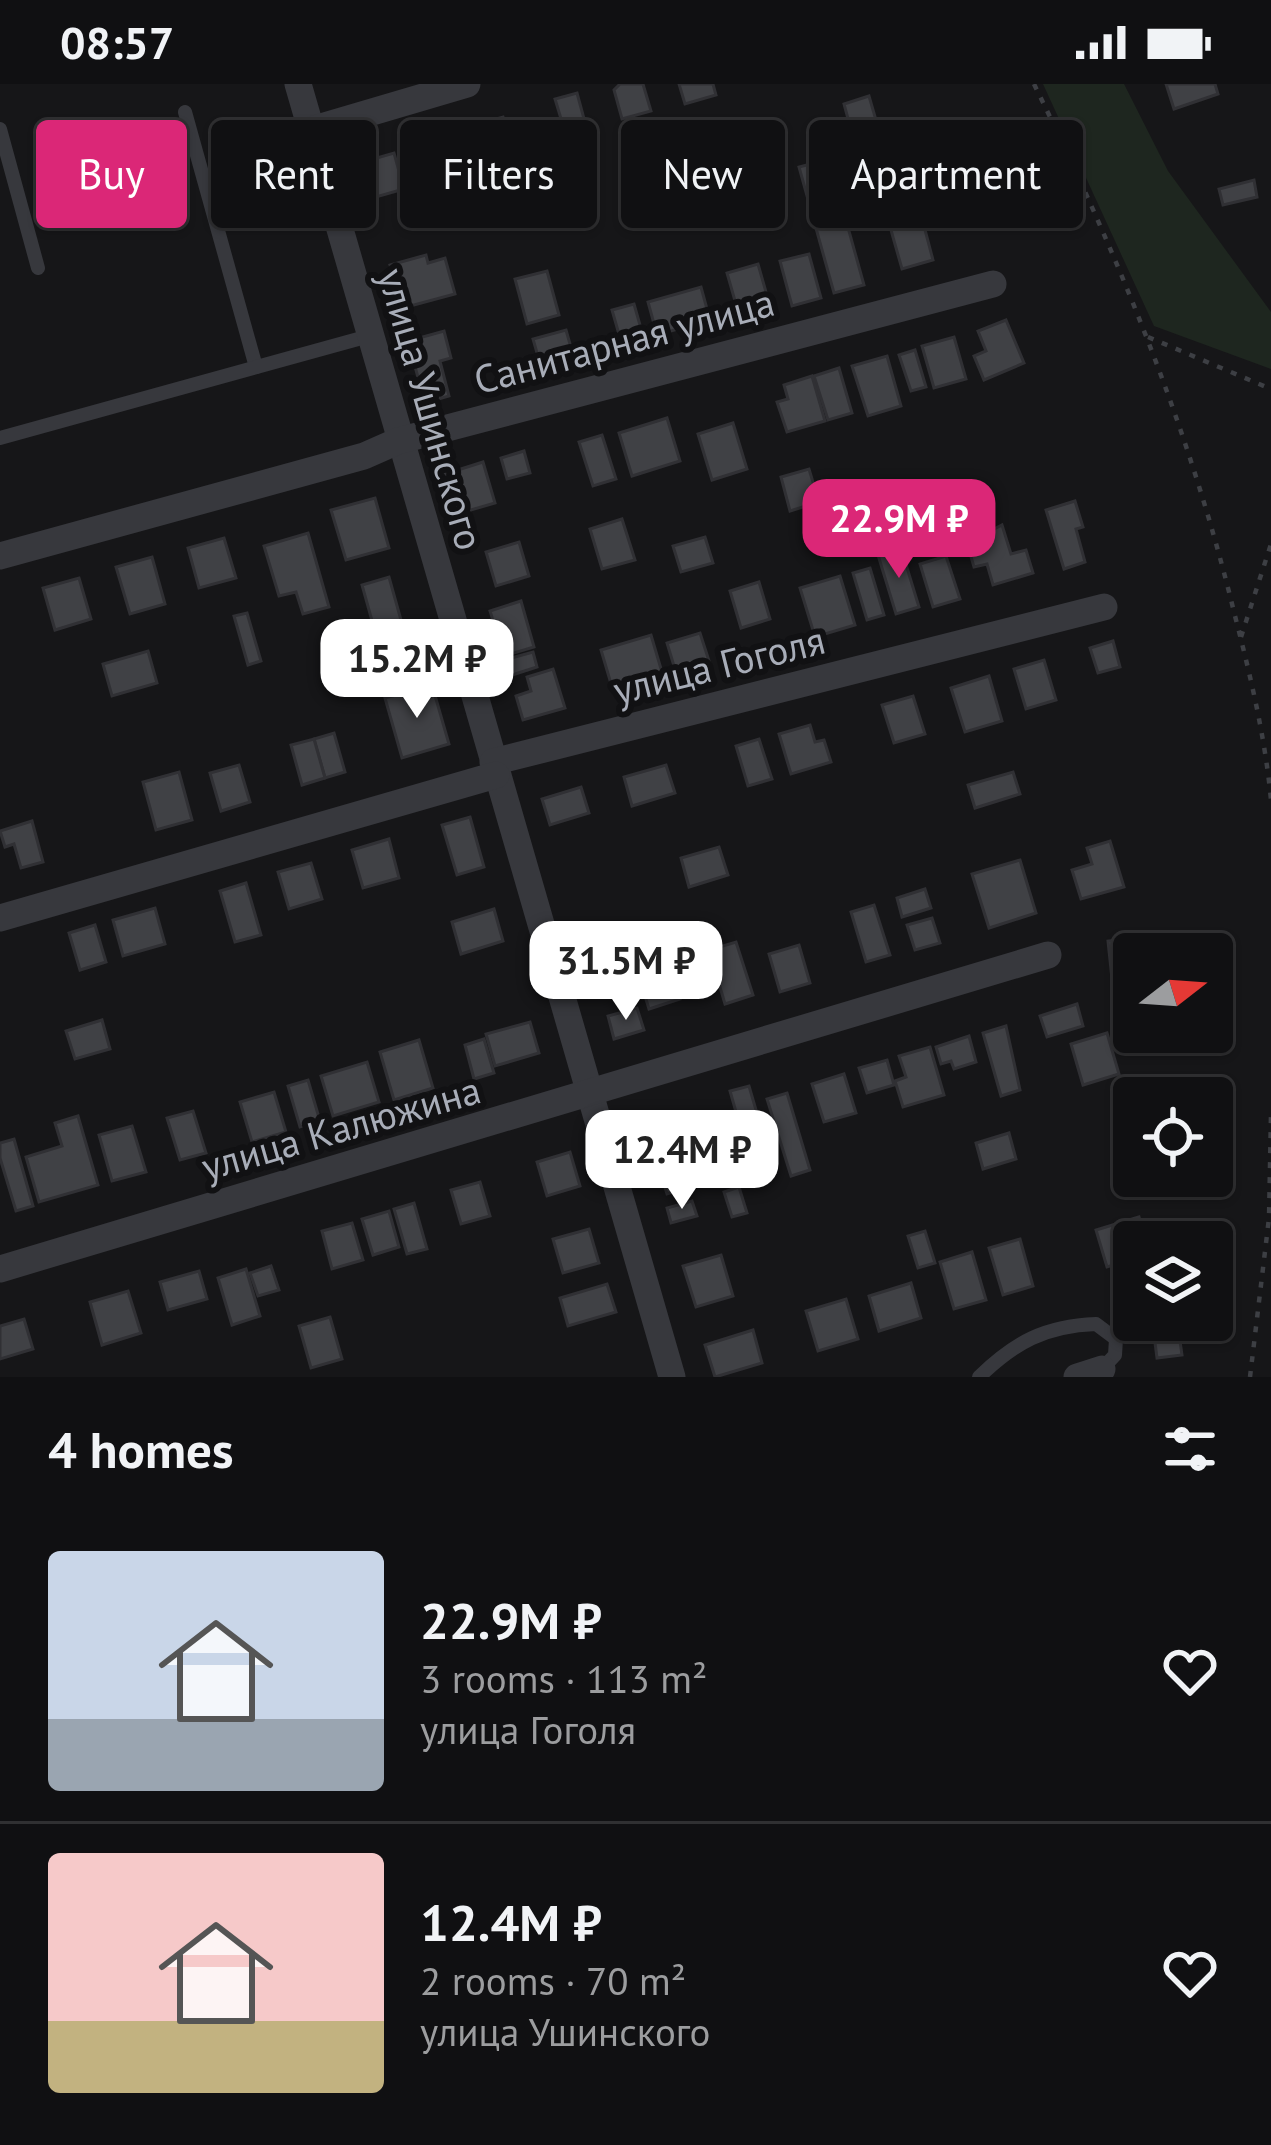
<!DOCTYPE html>
<html lang="en">
<head>
<meta charset="utf-8">
<style>
	:root { --surface:#101012; --page:#19191b; --text:#f1f3f6; --muted:#9c9d9f; --line:#303032; --accent:#db2777 }
	body { margin:0; font-family:"PT Sans",sans-serif; background:var(--page); color:var(--text); height:100vh; display:flex; flex-direction:column; font-size:45px; white-space:nowrap }
	* { box-sizing:border-box; margin:0 }
	p { font-size:39px; color:var(--muted) }
	.icon { flex:none; width:66px; height:66px; fill:none; stroke:currentColor; stroke-width:2; stroke-linecap:round; stroke-linejoin:round }
	.map { position:relative; height:1293px; overflow:hidden }
	.details { display:flex; flex-direction:column; background:var(--surface); flex:1 }
	.details>* { flex:none }
	.hud { position:absolute; left:36px; top:36px; width:1200px; height:108px; display:flex; gap:24px }
	.needle { width:78px; rotate:73deg }
	.buttons { position:absolute; left:1113px; top:849px; display:grid; gap:24px }
	.buttons a { display:grid; place-items:center; width:120px; height:120px; border-radius:12px; background:var(--surface); box-shadow:0 3px 9px #0004,0 0 0 3px var(--line); font-size:60px }
	.price { position:absolute; translate:-50% -102px; padding:0 27px; border-radius:24px; background:#fff; color:#222; font-size:39px; line-height:78px; filter:drop-shadow(0 3px 6px #0008) }
	.price::after { content:''; position:absolute; left:50%; top:72px; width:36px; height:27px; margin-left:-18px; background:inherit; clip-path:polygon(0 0,100% 0,50% 100%) }
	.price.selected { background:var(--accent); color:#fff }
	ul { padding:0; list-style:none }
	li { display:flex; align-items:center; gap:36px; height:300px; padding:0 48px }
	li+li { border-top:3px solid var(--line) }
	li span { display:grid; place-items:center; flex:none; width:336px; height:240px; border-radius:12px; color:#555 }
	li>.icon { margin-inline-start:auto }
	span .icon { width:144px; height:144px; fill:#fffc; stroke-width:1 }
	li b { font-size:51px }
	h2 { display:flex; justify-content:space-between; align-items:center; height:144px; padding:0 48px; font-size:51px }
	.tag { padding:0 42px; border-radius:12px; background:var(--surface); box-shadow:0 3px 9px #0004,0 0 0 3px var(--line); font-size:42px; line-height:108px }
	.tag.selected { background:var(--accent); color:#fff }
	.status { display:flex; justify-content:space-between; align-items:center; height:84px; padding:0 60px; background:var(--surface); direction:ltr }
	.status svg { height:33px; fill:currentColor }
	.map>svg:first-child { display:block }
	.green { fill:#1e261f }
	.building { fill:#404145; stroke:#303034; stroke-width:3 }
	.lines { fill:none; stroke-linecap:round; stroke-linejoin:round }
	.path { stroke:#3d3f44; stroke-width:4.5; stroke-dasharray:6 9; stroke-linecap:butt }
	.service { stroke:#37383d; stroke-width:14 }
	.minor { stroke:#37383d; stroke-width:27 }
	.labels { text-anchor:middle; stroke-width:12; stroke-linejoin:round; paint-order:stroke }
	.street-label { font-size:39px; fill:#a8adb8; stroke:#111113 }
</style>
</head>
<body>
<div class="status"><b>08:57</b><svg viewBox="0 0 49 12"><path d="M0 12V9h3v3zM5 12V6h3v6zM10 12V3h3v9zM15 12V0h3v12zM26 1h20v11H26zM47 4h2v5h-2z"/></svg></div>
<div class="map">
<svg width="1271" height="1293" viewBox="0 0 1271 1293">
	<rect width="100%" height="100%" fill="#161618"/>
	<polygon class="green" points="1043,0 1124,0 1168,87 1271,228 1271,285 1154,242"/>
	<g class="building">
		<polygon points="620,0 643,0 651,27 622,35 614,6"/>
		<polygon points="679,0 713,0 716,11 685,20"/>
		<polygon points="1166,0 1215,0 1218,10 1174,25"/>
		<polygon points="577,9 586,42 565,48 555,15"/>
		<polygon points="869,12 880,50 854,57 844,20"/>
		<polygon points="503,33 513,67 480,76 471,42"/>
		<polygon points="394,69 404,105 376,113 366,77"/>
		<polygon points="829,75 864,201 834,209 799,83"/>
		<polygon points="1254,96 1257,113 1223,121 1219,105"/>
		<polygon points="433,102 440,129 423,133 416,107"/>
		<polygon points="919,123 933,176 902,185 887,132"/>
		<polygon points="809,170 821,214 792,222 780,177"/>
		<polygon points="426,171 428,179 445,174 455,210 403,224 390,181"/>
		<polygon points="758,180 770,222 739,231 727,189"/>
		<polygon points="547,187 559,231 527,240 515,195"/>
		<polygon points="701,203 710,236 657,251 648,218"/>
		<polygon points="634,220 644,255 622,261 612,226"/>
		<polygon points="1006,236 1024,279 984,296 974,272 986,267 978,247"/>
		<polygon points="566,246 574,274 541,283 533,255"/>
		<polygon points="444,247 451,274 440,277 449,312 425,319 408,257"/>
		<polygon points="954,253 966,295 934,304 922,262"/>
		<polygon points="915,266 926,303 911,307 899,271"/>
		<polygon points="887,272 901,322 868,332 852,282"/>
		<polygon points="839,284 852,329 828,336 814,292"/>
		<polygon points="812,292 825,337 787,348 777,318 788,315 784,301"/>
		<polygon points="667,334 680,377 632,392 619,349"/>
		<polygon points="733,339 747,385 712,396 698,350"/>
		<polygon points="602,351 616,395 593,402 579,358"/>
		<polygon points="524,367 530,389 507,395 501,374"/>
		<polygon points="483,378 495,419 457,430 445,390"/>
		<polygon points="809,385 819,418 790,427 781,393"/>
		<polygon points="375,414 389,464 346,476 331,426"/>
		<polygon points="1075,417 1083,443 1076,445 1085,478 1064,485 1046,426"/>
		<polygon points="622,435 635,476 602,485 590,445"/>
		<polygon points="1002,441 1011,470 1026,466 1033,489 993,501 987,480 974,483 967,459"/>
		<polygon points="308,449 329,523 303,530 296,508 279,512 264,462"/>
		<polygon points="705,453 713,479 681,488 673,462"/>
		<polygon points="224,454 236,494 199,504 188,464"/>
		<polygon points="519,458 529,492 496,502 486,468"/>
		<polygon points="901,464 919,523 896,530 878,471"/>
		<polygon points="946,472 960,515 933,523 920,480"/>
		<polygon points="152,473 165,520 130,530 116,483"/>
		<polygon points="870,484 884,531 867,536 853,489"/>
		<polygon points="840,492 855,541 815,553 800,504"/>
		<polygon points="389,493 401,536 374,544 362,501"/>
		<polygon points="79,494 91,535 55,546 43,504"/>
		<polygon points="759,498 770,535 741,544 730,507"/>
		<polygon points="521,517 534,563 504,572 490,527"/>
		<polygon points="247,529 261,577 248,581 234,532"/>
		<polygon points="700,549 711,583 677,592 667,559"/>
		<polygon points="651,551 664,595 614,610 601,566"/>
		<polygon points="377,552 384,578 335,592 327,566"/>
		<polygon points="1113,557 1120,583 1098,589 1090,564"/>
		<polygon points="148,567 157,599 112,612 103,580"/>
		<polygon points="533,568 537,583 509,592 504,576"/>
		<polygon points="1044,576 1056,616 1026,625 1014,585"/>
		<polygon points="553,585 565,624 523,636 516,612 531,607 527,593"/>
		<polygon points="989,592 1002,637 965,648 951,604"/>
		<polygon points="432,601 449,660 402,674 385,614"/>
		<polygon points="913,612 925,650 894,659 882,621"/>
		<polygon points="810,641 815,658 824,656 831,678 791,690 779,650"/>
		<polygon points="334,649 345,688 325,694 314,655"/>
		<polygon points="314,655 325,694 302,701 291,661"/>
		<polygon points="759,655 772,695 748,702 736,662"/>
		<polygon points="239,681 250,718 221,727 210,689"/>
		<polygon points="666,681 675,709 632,722 624,693"/>
		<polygon points="179,688 192,736 156,746 143,698"/>
		<polygon points="1013,688 1020,710 975,724 968,701"/>
		<polygon points="581,703 589,729 550,741 542,715"/>
		<polygon points="470,733 484,783 457,791 442,741"/>
		<polygon points="32,737 43,778 21,784 14,760 5,763 0,747"/>
		<polygon points="389,755 399,794 363,804 352,766"/>
		<polygon points="1110,757 1124,803 1081,815 1072,786 1092,780 1087,764"/>
		<polygon points="719,763 728,791 689,803 681,774"/>
		<polygon points="1020,776 1036,829 989,844 972,790"/>
		<polygon points="311,779 322,815 289,825 278,788"/>
		<polygon points="246,799 261,851 235,858 220,807"/>
		<polygon points="925,805 931,824 902,833 897,814"/>
		<polygon points="874,821 890,871 866,878 851,828"/>
		<polygon points="155,824 165,860 123,872 113,836"/>
		<polygon points="494,825 503,857 461,870 452,838"/>
		<polygon points="932,834 940,859 915,866 907,841"/>
		<polygon points="95,841 106,878 80,886 69,849"/>
		<polygon points="1146,853 1147,870 1134,870 1134,893 1112,895 1108,857"/>
		<polygon points="623,856 633,889 597,899 588,867"/>
		<polygon points="736,858 753,911 725,920 709,866"/>
		<polygon points="799,861 810,899 780,908 769,870"/>
		<polygon points="670,879 680,915 649,925 638,889"/>
		<polygon points="1077,920 1083,942 1047,953 1040,932"/>
		<polygon points="637,924 644,946 614,955 608,932"/>
		<polygon points="102,936 110,965 75,975 66,947"/>
		<polygon points="530,938 539,969 495,982 486,950"/>
		<polygon points="1006,942 1020,1006 1001,1012 983,949"/>
		<polygon points="1107,949 1119,990 1083,1001 1071,960"/>
		<polygon points="969,952 976,978 954,985 951,977 941,980 936,963"/>
		<polygon points="484,955 494,989 474,995 465,961"/>
		<polygon points="419,956 433,1004 394,1016 380,968"/>
		<polygon points="930,963 944,1011 903,1023 895,997 906,993 899,972"/>
		<polygon points="887,976 894,1001 867,1009 859,984"/>
		<polygon points="367,978 379,1018 333,1032 321,992"/>
		<polygon points="844,990 856,1029 824,1038 812,1000"/>
		<polygon points="308,996 320,1037 300,1043 288,1002"/>
		<polygon points="749,1002 761,1043 742,1049 730,1007"/>
		<polygon points="274,1008 286,1048 252,1058 240,1018"/>
		<polygon points="787,1009 810,1086 791,1092 767,1015"/>
		<polygon points="193,1027 206,1069 180,1076 167,1034"/>
		<polygon points="78,1032 98,1101 39,1118 26,1073 62,1062 55,1039"/>
		<polygon points="132,1042 146,1088 112,1097 99,1051"/>
		<polygon points="711,1046 714,1055 722,1053 733,1089 707,1098 696,1061 700,1059 697,1050"/>
		<polygon points="1009,1049 1016,1075 983,1085 976,1059"/>
		<polygon points="14,1055 33,1122 16,1127 0,1074 0,1059"/>
		<polygon points="680,1057 693,1102 667,1110 653,1065"/>
		<polygon points="570,1068 580,1102 547,1112 537,1078"/>
		<polygon points="480,1098 490,1132 461,1140 451,1106"/>
		<polygon points="739,1103 747,1129 732,1133 724,1108"/>
		<polygon points="692,1117 697,1132 671,1139 667,1124"/>
		<polygon points="414,1119 427,1165 407,1170 394,1125"/>
		<polygon points="389,1127 399,1163 373,1171 362,1135"/>
		<polygon points="1139,1133 1146,1158 1134,1158 1134,1175 1107,1183 1096,1146"/>
		<polygon points="352,1139 363,1176 332,1185 322,1147"/>
		<polygon points="589,1145 599,1179 563,1189 553,1155"/>
		<polygon points="925,1147 935,1179 918,1184 908,1152"/>
		<polygon points="1020,1155 1033,1202 1003,1211 989,1164"/>
		<polygon points="972,1168 986,1216 954,1225 940,1178"/>
		<polygon points="721,1171 733,1212 696,1223 683,1182"/>
		<polygon points="271,1182 279,1206 258,1212 250,1189"/>
		<polygon points="246,1185 260,1232 232,1241 218,1194"/>
		<polygon points="199,1187 207,1215 168,1226 160,1198"/>
		<polygon points="911,1199 921,1234 879,1247 869,1212"/>
		<polygon points="607,1200 616,1228 568,1242 560,1214"/>
		<polygon points="128,1207 141,1249 102,1261 90,1218"/>
		<polygon points="846,1215 858,1255 818,1267 806,1227"/>
		<polygon points="330,1233 342,1275 311,1284 299,1242"/>
		<polygon points="24,1235 33,1265 0,1275 0,1242"/>
		<polygon points="1152,1236 1177,1236 1182,1271 1157,1274"/>
		<polygon points="753,1246 762,1279 715,1293 705,1261"/>
	</g>
	<g class="lines">
		<g class="path">
			<path d="M1034,0c84,171 155,343 200,528 16,62 31,124 37,188"/>
			<polyline points="1148,253 1271,305"/>
			<polyline points="1241,553 1271,460"/>
			<polyline points="1250,1293 1269,1134 1271,1030"/>
		</g>
		<g class="service">
			<polyline points="185,28 256,283"/>
			<polyline points="0,45 38,184"/>
			<polyline points="0,354 369,252"/>
			<path d="M979,1293c36,-35 66,-51 117,-53l20,15 -1,16 -13,14"/>
		</g>
		<g class="minor">
			<polyline points="298,0 672,1293"/>
			<polyline points="311,46 467,0"/>
			<polyline points="0,472 364,372 398,357 993,200"/>
			<polyline points="493,678 1104,523"/>
			<polyline points="0,834 496,691"/>
			<polyline points="0,1185 1048,871"/>
			<polyline points="1077,1293 1102,1285"/>
		</g>
	</g>
	<g class="labels">
		<g class="street-label">
			<text transform="translate(624 257) rotate(-15)" y="14">Санитарная улица</text>
			<text transform="translate(431 325) rotate(74)" y="14">улица Ушинского</text>
			<text transform="translate(719 581) rotate(-14)" y="14">улица Гоголя</text>
			<text transform="translate(341 1044) rotate(-16)" y="14">улица Калюжина</text>
		</g>
	</g>
</svg>
<div class="buttons">
<a><svg class="needle" viewBox="-14 -14 28 28"><path d="M0-13l5 13h-10z" fill="#e53935"/><path d="M0 13l5-13h-10z" fill="#9c9d9f"/></svg></a>
<a><svg class="icon" aria-label="locate" viewBox="0 0 24 24"><circle cx="12" cy="12" r="6"/><path d="M12 2v4M12 18v4M2 12h4M18 12h4"/></svg></a>
<a><svg class="icon" aria-label="layers" viewBox="0 0 24 24"><path d="M12 4l9 5-9 5-9-5zM3 14l9 5 9-5"/></svg></a>
</div>
<b class="price selected" style="left:899px;top:497px">22.9M ₽</b>
<b class="price" style="left:417px;top:637px">15.2M ₽</b>
<b class="price" style="left:626px;top:939px">31.5M ₽</b>
<b class="price" style="left:682px;top:1128px">12.4M ₽</b>
<div class="hud">
<a class="tag selected">Buy</a>
<a class="tag">Rent</a>
<a class="tag">Filters</a>
<a class="tag">New</a>
<a class="tag">Apartment</a>
</div>
</div>
<section class="details">
<h2>4 homes<svg class="icon" aria-label="filters" viewBox="0 0 24 24"><path d="M4 7h16M4 17h16"/><circle cx="9" cy="7" r="2"/><circle cx="15" cy="17" r="2"/></svg></h2>
<ul>
<li><span style="background:linear-gradient(#c9d6e8 70%,#9aa5b1 0)"><svg class="icon" aria-label="home" viewBox="0 0 24 24"><path d="M3 11l9-7 9 7M6 9v11h12V9"/></svg></span><div><b>22.9M ₽</b><p>3 rooms · 113 m²</p><p>улица Гоголя</p></div><svg class="icon" aria-label="heart" viewBox="0 0 24 24"><path d="M12 20l-8-8c-3-5 5-10 8-4 3-6 11-1 8 4z"/></svg></li>
<li><span style="background:linear-gradient(#f6c9c9 70%,#c2b280 0)"><svg class="icon" aria-label="home" viewBox="0 0 24 24"><path d="M3 11l9-7 9 7M6 9v11h12V9"/></svg></span><div><b>12.4M ₽</b><p>2 rooms · 70 m²</p><p>улица Ушинского</p></div><svg class="icon" aria-label="heart" viewBox="0 0 24 24"><path d="M12 20l-8-8c-3-5 5-10 8-4 3-6 11-1 8 4z"/></svg></li>
</ul>
</section>
</body>
</html>
